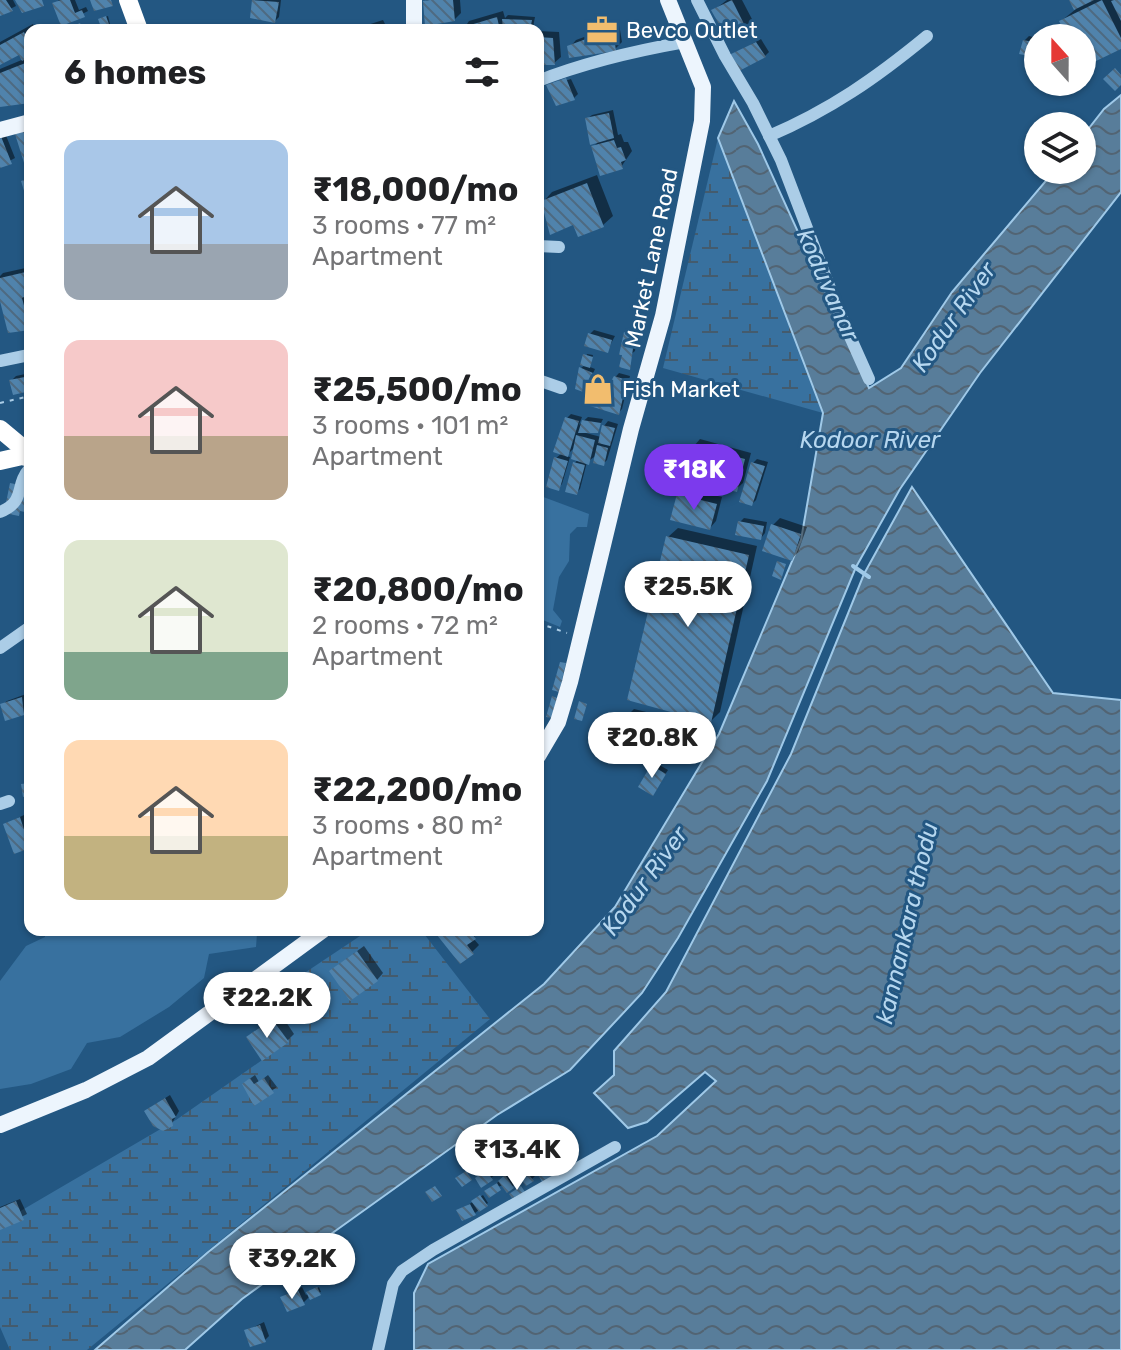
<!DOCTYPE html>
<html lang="en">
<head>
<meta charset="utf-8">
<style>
	:root { --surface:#fff; --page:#f6f6f6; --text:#202124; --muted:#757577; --accent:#7c3aed }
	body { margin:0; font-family:Rubik,sans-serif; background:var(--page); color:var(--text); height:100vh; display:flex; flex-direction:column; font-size:30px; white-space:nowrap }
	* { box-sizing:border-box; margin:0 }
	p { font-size:26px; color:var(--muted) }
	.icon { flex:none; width:44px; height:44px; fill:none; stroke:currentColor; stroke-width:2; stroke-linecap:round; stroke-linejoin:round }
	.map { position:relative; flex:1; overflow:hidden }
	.sheet { position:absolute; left:24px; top:24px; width:520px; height:912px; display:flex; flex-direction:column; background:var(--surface); border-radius:16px; box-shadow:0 2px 6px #0004 }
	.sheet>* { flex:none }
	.needle { width:52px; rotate:339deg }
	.controls { position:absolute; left:1024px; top:24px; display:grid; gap:16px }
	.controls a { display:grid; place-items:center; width:72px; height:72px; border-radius:50%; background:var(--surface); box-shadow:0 2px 6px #0004; font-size:40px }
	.price { position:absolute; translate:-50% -68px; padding:0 18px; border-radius:28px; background:#fff; color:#222; font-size:26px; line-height:52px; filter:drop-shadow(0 2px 4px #0008) }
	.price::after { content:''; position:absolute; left:50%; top:48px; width:24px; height:18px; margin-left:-12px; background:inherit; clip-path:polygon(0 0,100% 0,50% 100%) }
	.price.selected { background:var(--accent); color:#fff }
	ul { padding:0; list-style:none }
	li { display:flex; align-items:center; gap:24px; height:200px; padding:0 40px }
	li span { display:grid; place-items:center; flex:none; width:224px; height:160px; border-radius:16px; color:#555 }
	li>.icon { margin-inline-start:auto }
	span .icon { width:96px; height:96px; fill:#fffc; stroke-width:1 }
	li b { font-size:34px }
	h2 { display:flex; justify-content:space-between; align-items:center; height:96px; padding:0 40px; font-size:34px }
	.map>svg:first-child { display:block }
	.grass { fill:#38719f }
	.wetland { fill:url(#wetland-marsh) }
	.water { fill:url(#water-waves); stroke:#9fc9e8; stroke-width:2 }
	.shadow { fill:#0007 }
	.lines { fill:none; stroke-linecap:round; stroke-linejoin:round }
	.stream { stroke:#9fc9e8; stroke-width:4 }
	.building { fill:url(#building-back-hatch) }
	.path { stroke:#abcde7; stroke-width:2; stroke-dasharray:4 6; stroke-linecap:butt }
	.minor { stroke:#abcde7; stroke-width:12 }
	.major { stroke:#edf5fd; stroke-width:16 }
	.highway { stroke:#fff; stroke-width:18 }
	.labels { text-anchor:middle; stroke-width:6; stroke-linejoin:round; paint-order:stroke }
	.poi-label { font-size:22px; fill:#fff; stroke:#235782; text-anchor:start }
	.street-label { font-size:22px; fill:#fff; stroke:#235782 }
	.water-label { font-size:24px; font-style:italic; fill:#b6d7ef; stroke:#235782 }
</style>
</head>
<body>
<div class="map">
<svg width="1121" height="1350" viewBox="0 0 1121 1350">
	<defs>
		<pattern id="wetland-marsh" width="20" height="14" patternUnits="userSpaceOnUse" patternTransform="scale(2)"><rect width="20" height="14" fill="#38719f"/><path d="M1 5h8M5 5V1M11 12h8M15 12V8" fill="none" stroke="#445b6d"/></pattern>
		<pattern id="water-waves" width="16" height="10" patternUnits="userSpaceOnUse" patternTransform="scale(2)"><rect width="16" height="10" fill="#587d9a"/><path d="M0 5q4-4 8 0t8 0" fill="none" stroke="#526473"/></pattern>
		<pattern id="building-back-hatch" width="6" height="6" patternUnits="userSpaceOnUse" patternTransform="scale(2)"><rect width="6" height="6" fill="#5083ac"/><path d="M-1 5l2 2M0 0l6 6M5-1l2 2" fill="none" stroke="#4e6a81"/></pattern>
	</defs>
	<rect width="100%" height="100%" fill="#235782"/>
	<g class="grass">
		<polygon points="538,495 589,514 587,527 577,527 570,534 569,561 559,577 553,610 562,621 560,627 538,618"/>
		<polygon points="45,930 237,930 257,933 256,947 209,954 204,978 169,1007 120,1037 87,1043 71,1069 31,1084 0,1089 0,981 26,946 45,937"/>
	</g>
	<g class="wetland">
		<polygon points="718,138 823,413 663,368"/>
		<polygon points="369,930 421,930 490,1019 87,1350 10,1350 0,1327 0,1223 176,1120 288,1042 261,1002"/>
	</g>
	<g class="water">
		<polygon points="1121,95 1121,192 980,373 900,489 856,567 767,781 678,938 642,993 570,1070 497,1115 331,1234 242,1299 185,1350 95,1350 207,1253 544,984 615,907 719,734 801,540 823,413 718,138 734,101 758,144 869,388 901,368 952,292 1055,170 1082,170 1082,137 1104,109"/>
		<polygon points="912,487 1053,693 1121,700 1121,1350 414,1350 414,1293 428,1264 657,1136 716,1081 705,1072 647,1122 628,1128 594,1093 614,1075 614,1051 666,992 791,754 864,574"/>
	</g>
	<g class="shadow">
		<polygon points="0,0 13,0 16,6 0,14"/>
		<polygon points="59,0 75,0 79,10 86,7 88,11 63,24 55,4"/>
		<polygon points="254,0 281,0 279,17 275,21 253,16"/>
		<polygon points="427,0 460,0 461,13 454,20 425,2"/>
		<polygon points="727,0 742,0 754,23 747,30 729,37 714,10"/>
		<polygon points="1071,0 1121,0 1121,47 1079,26 1068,32 1073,38 1052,38 1065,28 1061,21 1076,9"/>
		<polygon points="503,11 505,18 508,15 535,17 533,27 530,30 463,30 469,21"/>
		<polygon points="108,16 110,24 103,28 104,30 86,30 102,23 102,18"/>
		<polygon points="383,20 388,30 356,30 358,28"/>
		<polygon points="33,24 36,30 30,30 30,101 0,105 0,69 24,59 20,52 0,62 0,42"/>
		<polygon points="619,24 622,42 615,49 570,47 576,40"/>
		<polygon points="538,31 559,32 561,57 554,63 538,63"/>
		<polygon points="1029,36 1037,38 1035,55 1024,41"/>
		<polygon points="761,39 769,52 765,56 732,55"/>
		<polygon points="1082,49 1091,60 1082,68"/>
		<polygon points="571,79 578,94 574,98 548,86"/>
		<polygon points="613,110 618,135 621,134 624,142 628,142 632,151 621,167 593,147 600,140 587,119 592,115"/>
		<polygon points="5,133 15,158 0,166 0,134"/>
		<polygon points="597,175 613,216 603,225 579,234 574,222 543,202 552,192"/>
		<polygon points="30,267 28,292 30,328 0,293 0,276 3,273"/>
		<polygon points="630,329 638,331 635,351 629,356 626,333"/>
		<polygon points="594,330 615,336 607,351 590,334"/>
		<polygon points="587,354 593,355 590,367 595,369 585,391 581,368 585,365"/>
		<polygon points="30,373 30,389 12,380 16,376"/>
		<polygon points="619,373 630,376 622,409 618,413 594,398 609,400 612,390 608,389 609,384"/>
		<polygon points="571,414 582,417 579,425 588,417 603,419 597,431 586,433 601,437 604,426 608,421 618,424 607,460 603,464 597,455 587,462 580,489 576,493 575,463 578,459 576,446 566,456 570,457 562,484 558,488 556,458 562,453 567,418"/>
		<polygon points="700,439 751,453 743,483 736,489 694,446"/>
		<polygon points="757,459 768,462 756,500 752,504 753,463"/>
		<polygon points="685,488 722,497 716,521 710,528 678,495"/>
		<polygon points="744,518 767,522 765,533 761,538 740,522"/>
		<polygon points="780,518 807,527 798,552 792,559 773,525"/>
		<polygon points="678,528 757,546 720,712 711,721 668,537"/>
		<polygon points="26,694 28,709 23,713 2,705 7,701"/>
		<polygon points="634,709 679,720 676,732 670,739 627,716"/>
		<polygon points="656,763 668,770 653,793 652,767"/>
		<polygon points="24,815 30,830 30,846 15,851 5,824"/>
		<polygon points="435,930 481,930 473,938 479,945 472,952"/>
		<polygon points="364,946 383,973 377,980 338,965"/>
		<polygon points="280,1013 294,1034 288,1040 255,1031"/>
		<polygon points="255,1075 259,1082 268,1075 277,1087 254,1103 248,1080"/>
		<polygon points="170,1095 179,1111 171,1125 151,1107"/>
		<polygon points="539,1141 547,1151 529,1167 536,1175 532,1179 520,1166 528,1159 524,1154"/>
		<polygon points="491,1167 496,1174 482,1185 481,1174"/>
		<polygon points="507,1175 514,1185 507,1190 503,1185 487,1191"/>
		<polygon points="483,1195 488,1203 475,1213 459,1211"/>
		<polygon points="20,1199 27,1214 0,1228 0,1207"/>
		<polygon points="302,1287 306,1295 319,1287 321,1292 310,1296 303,1303 283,1297"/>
		<polygon points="264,1322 269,1336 265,1340 246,1331"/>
	</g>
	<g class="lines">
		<polyline class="stream" points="853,566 869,577"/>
	</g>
	<g class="building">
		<polygon points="0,0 6,0 13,11 0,16"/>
		<polygon points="15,0 42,0 44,6 22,13"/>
		<polygon points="61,0 70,0 75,13 82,10 85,17 61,26 52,3"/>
		<polygon points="90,0 111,0 113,6 94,11"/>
		<polygon points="252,0 279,2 275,23 250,18"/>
		<polygon points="430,0 453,0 455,21 425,26 423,1"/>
		<polygon points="732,0 748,32 728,40 711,10"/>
		<polygon points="1069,0 1094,0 1074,10"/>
		<polygon points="1102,0 1121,38 1121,49 1094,62 1078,29 1066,35 1059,21"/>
		<polygon points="1114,0 1121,0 1121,21 1111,1"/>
		<polygon points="106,16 110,27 102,30 98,19"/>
		<polygon points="497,17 500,30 461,30 460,28"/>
		<polygon points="502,19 532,20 530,30 508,30 503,29"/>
		<polygon points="80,23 83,30 64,30"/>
		<polygon points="613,29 616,51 569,58 567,46"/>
		<polygon points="24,32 30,44 30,57 22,61 19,55 0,65 0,45"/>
		<polygon points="538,37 553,38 555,65 538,65"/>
		<polygon points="1023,40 1038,43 1035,57 1019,54"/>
		<polygon points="756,42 766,57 739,71 729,55"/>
		<polygon points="28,62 30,103 0,107 0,73"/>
		<polygon points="1115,68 1121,75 1121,85 1115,91 1103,79"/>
		<polygon points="566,78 575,100 556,106 546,85"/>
		<polygon points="609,113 614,138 590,145 585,118"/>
		<polygon points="30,129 30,164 25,166 15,134"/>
		<polygon points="0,134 12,164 0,168"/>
		<polygon points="614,140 617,148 621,147 626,160 621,162 623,169 600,176 591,146"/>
		<polygon points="30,178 30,207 29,207 21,181"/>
		<polygon points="587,183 604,227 578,237 573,225 550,235 541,201"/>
		<polygon points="30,271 30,294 22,298 27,317 30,315 30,330 8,333 0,301 0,278"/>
		<polygon points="624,332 635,334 630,370 619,367 622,355 619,355"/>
		<polygon points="588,333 612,340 608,353 584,346"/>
		<polygon points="583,354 593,357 590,368 580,365"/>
		<polygon points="579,367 593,373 586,393 575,389"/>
		<polygon points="30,376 30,391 13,395 9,380"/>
		<polygon points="614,376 627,380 619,415 590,406 592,397 608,399 610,391 606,390"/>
		<polygon points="565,417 579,421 568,457 553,452"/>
		<polygon points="582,420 601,423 598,433 578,433"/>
		<polygon points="602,425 615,428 610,446 598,443"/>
		<polygon points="576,435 595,440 589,465 571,459"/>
		<polygon points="597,445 608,448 604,466 593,463"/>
		<polygon points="692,445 745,459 737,492 688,479 692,466 687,465"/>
		<polygon points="554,457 568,461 559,491 546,487"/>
		<polygon points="573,462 585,465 577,495 565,492"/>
		<polygon points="751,462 765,466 752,506 739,502"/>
		<polygon points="10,483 25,486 24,491 30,492 30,513 20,511 19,516 4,513"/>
		<polygon points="677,494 717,504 710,530 670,520"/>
		<polygon points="738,521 764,526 761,540 735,535"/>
		<polygon points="771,524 801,534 792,561 762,551"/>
		<polygon points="666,536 749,555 711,723 627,700"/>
		<polygon points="777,561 786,564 781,580 772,576"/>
		<polygon points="560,662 566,663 559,692 552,690"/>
		<polygon points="552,696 557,698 552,718 546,717"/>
		<polygon points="22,697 24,715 5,721 0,704"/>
		<polygon points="579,701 587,704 582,721 574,719"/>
		<polygon points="625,715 674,727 670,741 622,729"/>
		<polygon points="651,765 666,774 653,796 638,787"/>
		<polygon points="30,783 30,795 23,797 21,784"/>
		<polygon points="20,817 30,848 14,854 3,824"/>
		<polygon points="433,930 469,930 476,939 467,945 474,954 460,964"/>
		<polygon points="357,951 378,981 350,1001 329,971"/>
		<polygon points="272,1019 289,1042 262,1061 246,1037"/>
		<polygon points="250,1078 254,1084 264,1078 274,1093 254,1106 242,1084"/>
		<polygon points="165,1098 176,1117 172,1119 173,1126 163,1131 153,1126 144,1111"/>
		<polygon points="505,1128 513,1138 507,1144 498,1134"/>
		<polygon points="533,1144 544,1156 532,1167 521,1154"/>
		<polygon points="520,1164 534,1181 526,1186 513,1170"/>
		<polygon points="548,1165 553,1176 542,1182 536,1171"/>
		<polygon points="486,1170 493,1180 481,1188 475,1178"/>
		<polygon points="466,1171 472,1180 462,1187 455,1178"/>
		<polygon points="505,1175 514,1188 507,1193 498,1181"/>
		<polygon points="497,1183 501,1190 489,1198 484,1191"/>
		<polygon points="435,1186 442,1196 432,1202 425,1192"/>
		<polygon points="521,1186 525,1192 512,1198 509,1194"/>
		<polygon points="480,1195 488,1206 479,1212 471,1201"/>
		<polygon points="16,1201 24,1220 0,1230 0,1208"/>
		<polygon points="470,1204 476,1215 462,1221 456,1210"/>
		<polygon points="317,1287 321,1295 310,1300 306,1292"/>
		<polygon points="298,1290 305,1305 287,1312 280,1297"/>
		<polygon points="260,1325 266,1342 250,1347 244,1330"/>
	</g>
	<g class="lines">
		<g class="path">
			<polyline points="0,403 30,396"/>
			<polyline points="538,623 567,633"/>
		</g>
		<g class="minor">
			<polyline points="697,0 725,56 753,103 781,160 839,312 869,379"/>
			<path d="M538,81c48,-19 96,-30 147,-39"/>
			<path d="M769,136c61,-26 107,-58 158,-100"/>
			<polyline points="538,246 559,247"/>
			<polyline points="0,361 29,355"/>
			<polyline points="538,380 561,388"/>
			<path d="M0,512c27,-11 14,-27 30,-44"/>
			<polyline points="0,648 30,627"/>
			<polyline points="0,804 9,801"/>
			<polyline points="378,1350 393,1284 402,1271 433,1250 615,1147"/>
		</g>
		<g class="major">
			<polyline points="414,30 414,0"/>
			<polyline points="0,130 30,122"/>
			<polyline points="538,756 558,722 570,682 631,429 663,316 702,121 703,87 668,0"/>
			<polyline points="0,1125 86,1090 148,1058 323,930"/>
		</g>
		<g class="highway">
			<polyline points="128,0 139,30"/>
			<polyline points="0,429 30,454"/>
			<polyline points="0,461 22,456 30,458"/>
		</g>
	</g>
	<defs>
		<symbol id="office-bare" viewBox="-9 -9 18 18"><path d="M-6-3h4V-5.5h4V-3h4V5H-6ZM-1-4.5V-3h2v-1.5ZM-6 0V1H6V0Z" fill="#f2bd6e" stroke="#235782" stroke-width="2.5" paint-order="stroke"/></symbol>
		<symbol id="shop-bare" viewBox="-9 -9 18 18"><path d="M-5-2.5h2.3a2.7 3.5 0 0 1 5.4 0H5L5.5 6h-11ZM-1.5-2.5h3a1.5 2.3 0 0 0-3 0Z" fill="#f2bd6e" stroke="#235782" stroke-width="2.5" paint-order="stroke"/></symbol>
	</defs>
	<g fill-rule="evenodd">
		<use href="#office-bare" x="580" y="8" width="44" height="44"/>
		<use href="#shop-bare" x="576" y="367" width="44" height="44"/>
	</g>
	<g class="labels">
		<g class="poi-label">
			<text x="626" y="38">Bevco Outlet</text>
			<text x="622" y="397">Fish Market</text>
		</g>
		<g class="street-label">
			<text transform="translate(651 258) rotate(-78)" y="8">Market Lane Road</text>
		</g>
		<g class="water-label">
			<text transform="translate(828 285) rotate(66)" y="8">koduvanar</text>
			<text transform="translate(954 317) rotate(-55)" y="8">Kodur River</text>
			<text x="870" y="448">Kodoor River</text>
			<text transform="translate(645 881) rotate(-54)" y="8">Kodur River</text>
			<text transform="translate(907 923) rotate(-77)" y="8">kannankara thodu</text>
		</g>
	</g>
</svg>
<div class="controls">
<a><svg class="needle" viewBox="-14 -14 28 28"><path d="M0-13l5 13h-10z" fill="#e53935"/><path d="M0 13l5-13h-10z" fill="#757577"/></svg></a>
<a><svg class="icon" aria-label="layers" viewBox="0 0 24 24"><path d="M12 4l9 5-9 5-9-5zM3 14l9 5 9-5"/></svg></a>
</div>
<b class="price selected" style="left:694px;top:512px">₹18K</b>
<b class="price" style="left:688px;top:629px">₹25.5K</b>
<b class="price" style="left:652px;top:780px">₹20.8K</b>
<b class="price" style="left:267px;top:1040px">₹22.2K</b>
<b class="price" style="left:517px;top:1192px">₹13.4K</b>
<b class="price" style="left:292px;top:1301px">₹39.2K</b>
<section class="sheet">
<h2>6 homes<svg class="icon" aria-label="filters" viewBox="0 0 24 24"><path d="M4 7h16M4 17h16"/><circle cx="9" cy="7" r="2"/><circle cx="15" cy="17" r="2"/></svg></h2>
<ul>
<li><span style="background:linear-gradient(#a9c7e8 65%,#9aa5b1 0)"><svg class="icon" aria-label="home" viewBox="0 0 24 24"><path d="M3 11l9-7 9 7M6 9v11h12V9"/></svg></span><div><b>₹18,000/mo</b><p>3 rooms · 77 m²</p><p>Apartment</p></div></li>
<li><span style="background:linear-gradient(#f6c9c9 60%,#b9a48a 0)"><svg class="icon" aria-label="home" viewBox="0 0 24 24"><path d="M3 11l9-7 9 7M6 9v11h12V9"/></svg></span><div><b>₹25,500/mo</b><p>3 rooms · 101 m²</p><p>Apartment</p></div></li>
<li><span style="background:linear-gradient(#dfe7d0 70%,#7fa58c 0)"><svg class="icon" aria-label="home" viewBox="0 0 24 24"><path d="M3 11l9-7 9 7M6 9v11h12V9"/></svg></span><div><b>₹20,800/mo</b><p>2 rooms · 72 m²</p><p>Apartment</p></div></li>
<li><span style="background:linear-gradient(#ffd9b3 60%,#c2b280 0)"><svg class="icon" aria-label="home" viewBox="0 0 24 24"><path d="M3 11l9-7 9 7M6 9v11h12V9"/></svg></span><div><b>₹22,200/mo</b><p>3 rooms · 80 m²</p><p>Apartment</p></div></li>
</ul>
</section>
</div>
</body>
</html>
